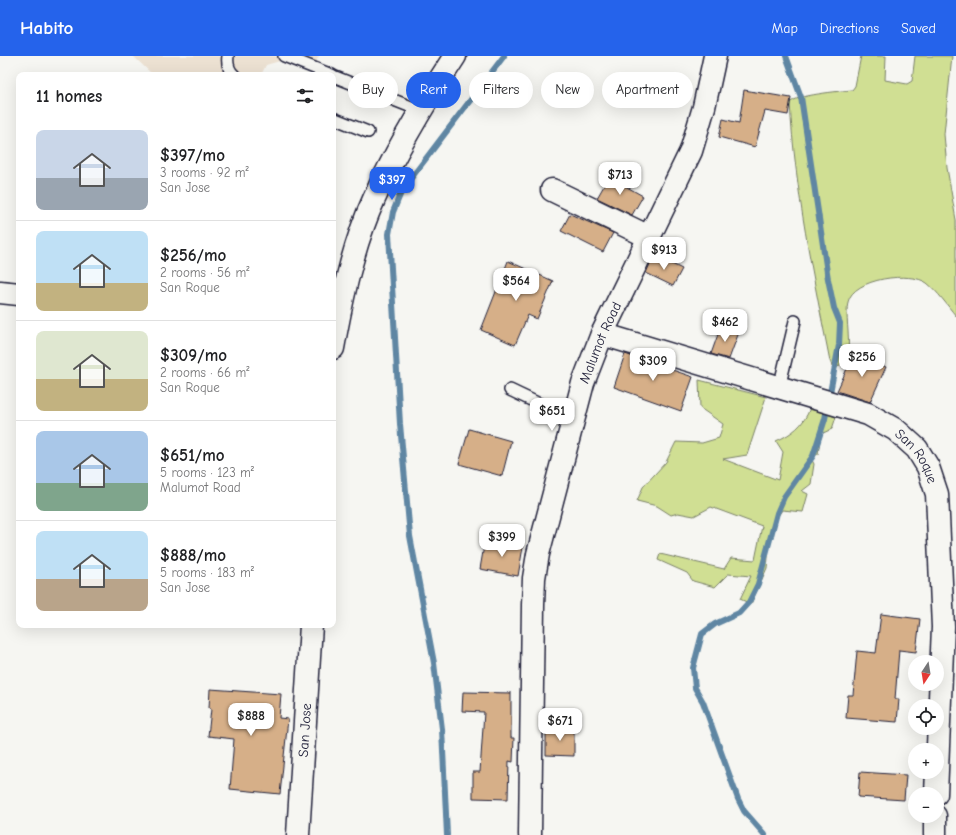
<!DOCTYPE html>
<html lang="en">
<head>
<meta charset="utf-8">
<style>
	:root { --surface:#fff; --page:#f6f6f6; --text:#202124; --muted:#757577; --line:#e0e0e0; --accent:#2563eb }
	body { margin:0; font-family:"Comic Neue",sans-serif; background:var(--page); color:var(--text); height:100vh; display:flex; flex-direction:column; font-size:15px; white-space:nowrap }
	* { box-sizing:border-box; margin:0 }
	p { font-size:13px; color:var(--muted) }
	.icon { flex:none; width:22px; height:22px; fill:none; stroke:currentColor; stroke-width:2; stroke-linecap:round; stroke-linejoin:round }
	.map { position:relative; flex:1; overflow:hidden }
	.sheet { position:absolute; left:16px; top:16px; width:320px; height:556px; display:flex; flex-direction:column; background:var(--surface); border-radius:8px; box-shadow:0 4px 16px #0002 }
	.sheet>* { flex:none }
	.guide { position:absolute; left:348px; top:16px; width:380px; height:36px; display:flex; gap:8px }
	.needle { width:26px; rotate:192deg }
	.fabs { position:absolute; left:908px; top:599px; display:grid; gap:8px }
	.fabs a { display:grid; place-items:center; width:36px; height:36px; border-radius:50%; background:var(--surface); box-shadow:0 4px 16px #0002; font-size:20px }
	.price { position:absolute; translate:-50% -34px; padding:0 9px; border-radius:8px; background:#fff; color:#222; font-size:13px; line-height:26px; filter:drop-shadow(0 1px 2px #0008) }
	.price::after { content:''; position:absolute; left:50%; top:24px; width:12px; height:9px; margin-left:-6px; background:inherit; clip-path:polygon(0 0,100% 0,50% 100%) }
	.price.on { background:var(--accent); color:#fff }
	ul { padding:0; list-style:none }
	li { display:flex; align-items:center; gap:12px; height:100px; padding:0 20px }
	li+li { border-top:1px solid var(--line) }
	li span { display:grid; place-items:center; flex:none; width:112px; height:80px; border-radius:8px; color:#555 }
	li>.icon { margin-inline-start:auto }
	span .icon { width:48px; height:48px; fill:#fffc; stroke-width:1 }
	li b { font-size:17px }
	h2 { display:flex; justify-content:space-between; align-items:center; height:48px; padding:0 20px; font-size:17px }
	.tag { padding:0 14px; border-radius:18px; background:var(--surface); box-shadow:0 4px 16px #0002; font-size:14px; line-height:36px }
	.tag.on { background:var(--accent); color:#fff }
	header { display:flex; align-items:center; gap:24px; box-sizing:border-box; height:56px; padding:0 20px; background:var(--accent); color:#fff }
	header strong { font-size:19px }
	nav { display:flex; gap:22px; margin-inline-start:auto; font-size:14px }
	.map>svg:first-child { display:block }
	.built { fill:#ece1d2 }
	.green { fill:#d0df93; stroke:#798067 }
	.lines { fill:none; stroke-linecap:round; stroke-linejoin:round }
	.stream { stroke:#5f86a3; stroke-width:6 }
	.building { fill:#d6af88; stroke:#22223b }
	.lane-casing { stroke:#22223b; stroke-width:14 }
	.street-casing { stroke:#22223b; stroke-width:25 }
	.secondary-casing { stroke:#22223b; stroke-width:25 }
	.lane { stroke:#f6f6f2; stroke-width:11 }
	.street { stroke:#f6f6f2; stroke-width:22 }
	.secondary { stroke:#f6f6f2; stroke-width:22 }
	.labels { text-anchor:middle; stroke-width:3.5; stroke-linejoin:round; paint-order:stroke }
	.street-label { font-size:14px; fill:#22223b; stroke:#f6f6f2 }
</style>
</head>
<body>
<header>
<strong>Habito</strong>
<nav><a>Map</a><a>Directions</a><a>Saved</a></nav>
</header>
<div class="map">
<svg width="956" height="779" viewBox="0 0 956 779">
	<rect width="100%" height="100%" fill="#f6f6f2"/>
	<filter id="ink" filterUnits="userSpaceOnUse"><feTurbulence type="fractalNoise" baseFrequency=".025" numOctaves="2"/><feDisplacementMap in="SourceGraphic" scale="8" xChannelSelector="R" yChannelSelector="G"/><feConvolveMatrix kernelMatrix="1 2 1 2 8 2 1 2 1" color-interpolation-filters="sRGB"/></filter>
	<g filter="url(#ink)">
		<polygon class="built" points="133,0 319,0 316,6 290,2 266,9 261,19 153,19"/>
		<g class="green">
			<path d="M861,0h25l-1,24 22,4 5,-3 3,-25h37l-8,78 3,34 9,52v96c-9,-11 -18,-24 -29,-33 -16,-12 -74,-5 -79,19 -3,14 2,33 0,49l-2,7 -9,10 -5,-2 -2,-5c-17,-85 -35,-171 -40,-258 5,-8 51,-12 62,-13l3,-4z"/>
			<path d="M699,324l67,17 -19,58 -24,4 55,21 5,-28 -7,-11c16,-7 28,-16 34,-33l26,9 -4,12 -11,5 -3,20 -7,4 3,6 -3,20 -9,7 6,3 -5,18 -21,-2 -11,17 -4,41 -16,36 -11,-5 11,-23 -23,-2 -13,13 -22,-6 -6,-8 -29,-13 2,-6 64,15 7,-11 24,2 7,-34 -51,-19 -17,9 -16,-3 -7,2 -14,-9 -20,-5 6,-14 23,-25 10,-20 26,1 17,-5 4,-14 -23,-16z"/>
		</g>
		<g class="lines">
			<g class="stream">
				<polyline points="447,779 442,673 434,607 410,480 400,368 389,178 393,156 402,134 504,0"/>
				<polyline points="765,779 744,755 738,743 703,646 695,632 693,612 702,578 715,568 739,557 749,546 758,528 777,457 784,441 813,400 825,363 839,289 840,267 834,252 828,223 801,41 786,0"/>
			</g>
		</g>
		<g class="building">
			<polygon points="744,34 791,42 788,59 765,55 755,91 719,81 723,63 739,67"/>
			<polygon points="609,121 643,140 632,159 597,142"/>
			<polygon points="570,158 613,177 603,196 561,175"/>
			<polygon points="654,199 682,213 673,230 646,217"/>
			<polygon points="508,205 553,225 537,263 528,259 515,289 481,274"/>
			<polygon points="721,270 739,276 729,303 711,298"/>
			<polygon points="854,297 886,311 870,346 837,335"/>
			<polygon points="625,298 693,321 681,355 614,331"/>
			<polygon points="469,373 511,385 502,420 459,408"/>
			<polygon points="485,484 523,491 518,520 480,513"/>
			<polygon points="881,558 920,563 916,596 899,594 895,643 899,643 897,666 846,662 848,639 853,639 857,595 876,597"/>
			<polygon points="210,633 281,638 279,662 288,663 280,738 230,733 234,683 208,680 211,653 209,652"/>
			<polygon points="463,636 511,637 511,682 514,682 513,706 509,705 508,743 473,742 473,716 480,716 484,656 462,655"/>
			<polygon points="546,673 574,673 574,700 546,699"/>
			<polygon points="860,716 906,719 904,744 858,741"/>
		</g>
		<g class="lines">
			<defs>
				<g id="lane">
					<path d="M228,0c-1,7 0,14 6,19"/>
					<polyline points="284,0 332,19"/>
					<polyline points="333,20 419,54"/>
					<polyline points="333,62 368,76"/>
					<polyline points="779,332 795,265"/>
					<polyline points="510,334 573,364"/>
				</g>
				<g id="street">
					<polyline points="552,134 649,181"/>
					<polyline points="0,236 19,238"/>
					<path id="s1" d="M602,278l266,80 28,16 21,19 11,18 9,27 6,133 -7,167"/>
					<polyline points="935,779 935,760"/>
				</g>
				<g id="secondary">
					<path d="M333,292c9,-50 20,-103 41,-149 22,-50 51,-97 81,-143"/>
					<path id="s2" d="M298,779l13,-210"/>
					<path id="s3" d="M530,779l3,-230 1,-27 4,-24 45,-171 19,-49 89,-183 13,-44 11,-51"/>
				</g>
			</defs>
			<use href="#lane" class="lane-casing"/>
			<use href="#street" class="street-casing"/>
			<use href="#secondary" class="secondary-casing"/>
			<use href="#lane" class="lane"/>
			<use href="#street" class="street"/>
			<use href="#secondary" class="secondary"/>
		</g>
	</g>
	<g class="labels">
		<g class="street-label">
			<text dy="5" stroke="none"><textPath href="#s3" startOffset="502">Malumot Road</textPath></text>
			<text dy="5" stroke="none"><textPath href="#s1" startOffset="344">San Roque</textPath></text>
			<text dy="5" stroke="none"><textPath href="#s2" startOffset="105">San Jose</textPath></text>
		</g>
	</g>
</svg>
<div class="fabs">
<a><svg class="needle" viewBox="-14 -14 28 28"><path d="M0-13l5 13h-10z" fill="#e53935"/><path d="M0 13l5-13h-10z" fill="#757577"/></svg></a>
<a><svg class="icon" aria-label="locate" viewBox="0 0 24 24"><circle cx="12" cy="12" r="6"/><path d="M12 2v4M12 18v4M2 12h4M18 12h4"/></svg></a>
<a>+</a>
<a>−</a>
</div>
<b class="price" style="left:620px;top:140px">$713</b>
<b class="price on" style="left:392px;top:145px">$397</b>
<b class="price" style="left:664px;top:215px">$913</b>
<b class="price" style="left:516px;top:246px">$564</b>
<b class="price" style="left:725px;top:287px">$462</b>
<b class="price" style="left:862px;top:322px">$256</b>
<b class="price" style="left:653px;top:326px">$309</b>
<b class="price" style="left:552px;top:376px">$651</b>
<b class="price" style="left:502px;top:502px">$399</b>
<b class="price" style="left:251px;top:681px">$888</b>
<b class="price" style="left:560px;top:686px">$671</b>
<div class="guide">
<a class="tag">Buy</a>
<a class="tag on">Rent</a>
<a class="tag">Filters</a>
<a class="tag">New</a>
<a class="tag">Apartment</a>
</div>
<section class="sheet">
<h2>11 homes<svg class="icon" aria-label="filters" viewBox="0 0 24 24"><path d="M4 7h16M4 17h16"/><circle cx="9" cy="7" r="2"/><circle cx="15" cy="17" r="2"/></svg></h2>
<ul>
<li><span style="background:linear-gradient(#c9d6e8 60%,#9aa5b1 0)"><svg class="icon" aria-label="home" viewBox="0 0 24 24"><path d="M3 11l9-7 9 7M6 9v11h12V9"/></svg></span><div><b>$397/mo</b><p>3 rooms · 92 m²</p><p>San Jose</p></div></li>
<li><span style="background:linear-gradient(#bfe0f5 65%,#c2b280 0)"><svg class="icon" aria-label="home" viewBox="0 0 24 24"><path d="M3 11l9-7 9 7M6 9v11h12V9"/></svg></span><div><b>$256/mo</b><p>2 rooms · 56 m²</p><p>San Roque</p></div></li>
<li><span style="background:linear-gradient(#dfe7d0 60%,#c2b280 0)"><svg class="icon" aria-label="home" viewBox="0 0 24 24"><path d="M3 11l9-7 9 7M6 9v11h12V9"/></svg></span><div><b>$309/mo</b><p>2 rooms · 66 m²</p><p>San Roque</p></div></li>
<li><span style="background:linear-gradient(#a9c7e8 65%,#7fa58c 0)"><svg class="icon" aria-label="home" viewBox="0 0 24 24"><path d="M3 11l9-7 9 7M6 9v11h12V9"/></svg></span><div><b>$651/mo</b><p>5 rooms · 123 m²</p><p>Malumot Road</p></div></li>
<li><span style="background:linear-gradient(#bfe0f5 60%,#b9a48a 0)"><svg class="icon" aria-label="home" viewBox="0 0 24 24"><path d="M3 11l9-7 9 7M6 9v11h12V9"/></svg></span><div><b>$888/mo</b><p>5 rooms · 183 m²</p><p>San Jose</p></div></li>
</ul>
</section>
</div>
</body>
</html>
